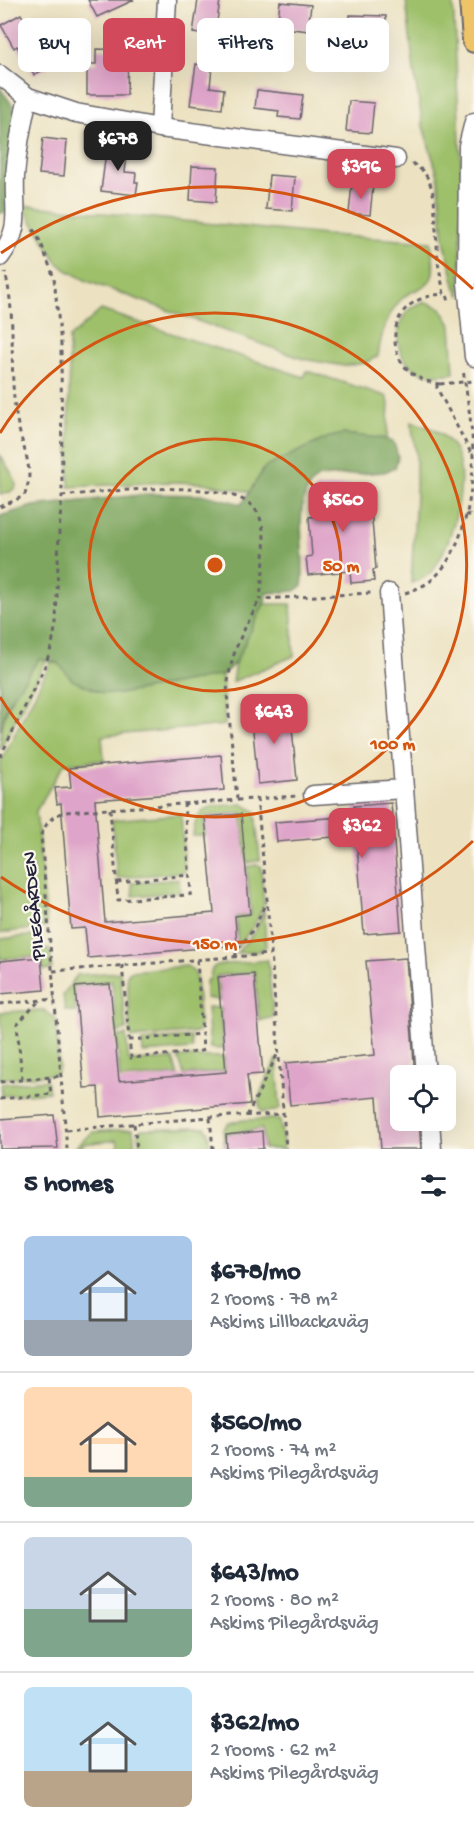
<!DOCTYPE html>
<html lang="en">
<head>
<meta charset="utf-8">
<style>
	:root { --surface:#fff; --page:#f2f2f3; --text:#1f2937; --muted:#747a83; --line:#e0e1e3; --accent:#d1495b }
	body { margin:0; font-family:"Gochi Hand",sans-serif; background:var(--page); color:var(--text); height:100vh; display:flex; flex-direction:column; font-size:22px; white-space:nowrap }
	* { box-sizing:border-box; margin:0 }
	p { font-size:20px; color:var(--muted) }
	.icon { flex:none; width:33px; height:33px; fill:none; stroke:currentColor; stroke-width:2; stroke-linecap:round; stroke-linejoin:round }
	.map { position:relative; height:1149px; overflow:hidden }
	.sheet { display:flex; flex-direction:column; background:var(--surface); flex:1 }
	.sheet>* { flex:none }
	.top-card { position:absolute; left:18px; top:18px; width:438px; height:54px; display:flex; gap:12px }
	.buttons { position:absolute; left:390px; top:1065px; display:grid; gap:12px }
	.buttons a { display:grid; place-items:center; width:66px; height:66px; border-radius:9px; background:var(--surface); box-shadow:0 6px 24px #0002; font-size:30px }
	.price { position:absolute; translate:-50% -51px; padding:0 14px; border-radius:12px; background:var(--accent); color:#fff; font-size:20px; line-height:39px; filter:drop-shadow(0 2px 3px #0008) }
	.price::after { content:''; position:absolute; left:50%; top:36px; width:18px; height:14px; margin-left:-9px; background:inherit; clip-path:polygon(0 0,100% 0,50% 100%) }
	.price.current { background:#222; color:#fff }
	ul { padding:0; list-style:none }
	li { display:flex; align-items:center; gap:18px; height:150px; padding:0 24px }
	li+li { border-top:2px solid var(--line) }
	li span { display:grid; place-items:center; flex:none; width:168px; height:120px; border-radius:9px; color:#555 }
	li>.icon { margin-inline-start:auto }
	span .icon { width:72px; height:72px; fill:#fffc; stroke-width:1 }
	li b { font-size:26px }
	h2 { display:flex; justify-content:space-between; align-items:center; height:72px; padding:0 24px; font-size:26px }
	.pill { padding:0 21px; border-radius:9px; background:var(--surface); box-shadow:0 6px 24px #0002; font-size:21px; line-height:54px }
	.pill.current { background:var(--accent); color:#fff }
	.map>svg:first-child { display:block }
	.green { fill:#9ec06a; stroke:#607152; stroke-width:1.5 }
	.forest { fill:#7ea65e; stroke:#50644c; stroke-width:1.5 }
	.building { fill:#dfa4c9 }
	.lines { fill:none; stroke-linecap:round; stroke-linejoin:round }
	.minor-casing { stroke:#69656a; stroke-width:21 }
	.major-casing { stroke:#69656a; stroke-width:26 }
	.path { stroke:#69656a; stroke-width:3; stroke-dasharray:4.5 4.5; stroke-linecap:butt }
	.minor { stroke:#fff; stroke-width:18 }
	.major { stroke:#efc469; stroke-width:22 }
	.path-bridge { stroke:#69656a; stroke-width:3; stroke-dasharray:4.5 4.5; stroke-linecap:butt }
	.ring { fill:none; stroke:#d45411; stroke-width:3 }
	.labels { text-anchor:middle; stroke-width:4.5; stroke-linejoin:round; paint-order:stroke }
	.street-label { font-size:20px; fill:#22223b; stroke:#fbf7ec }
	.centre { fill:#d45411; stroke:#fbf7ec; stroke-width:3 }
	.ring-label { font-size:18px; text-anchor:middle; font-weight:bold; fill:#d45411; stroke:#fbf7ec; stroke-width:4.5; stroke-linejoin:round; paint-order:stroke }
</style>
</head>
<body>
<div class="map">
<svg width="474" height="1149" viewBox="0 0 474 1149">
	<rect width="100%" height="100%" fill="#fbf7ec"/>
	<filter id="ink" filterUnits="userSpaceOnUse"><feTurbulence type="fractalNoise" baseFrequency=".0167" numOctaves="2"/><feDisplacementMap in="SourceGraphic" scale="12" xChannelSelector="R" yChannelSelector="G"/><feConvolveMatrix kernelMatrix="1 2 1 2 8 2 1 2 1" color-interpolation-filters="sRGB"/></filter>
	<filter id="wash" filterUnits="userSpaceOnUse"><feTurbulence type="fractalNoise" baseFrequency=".008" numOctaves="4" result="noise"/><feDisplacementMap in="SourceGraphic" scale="24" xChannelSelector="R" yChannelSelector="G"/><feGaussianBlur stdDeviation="1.35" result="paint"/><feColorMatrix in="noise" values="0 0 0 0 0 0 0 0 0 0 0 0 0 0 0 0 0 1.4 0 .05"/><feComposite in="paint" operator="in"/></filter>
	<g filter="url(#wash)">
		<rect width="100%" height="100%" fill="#ece2c1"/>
		<g class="green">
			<polygon points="406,0 453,0 462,181 460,295 456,289 444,240 438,176 423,126 414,72"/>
			<path d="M22,205l304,30 105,7c1,10 5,28 0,37 -5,9 -15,10 -23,15 -19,13 -27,40 -30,62l-13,7 -21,3 -41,-7 -216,-78 -21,-11 -9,-8z"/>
			<path d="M426,302l15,6 10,17 3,48c-13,2 -29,4 -41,-5 -25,-18 -18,-61 13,-66z"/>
			<polygon points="101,310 304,377 307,371 386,396 389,403 387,439 344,434 265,467 250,492 203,483 168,482 69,487 69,338"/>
			<path d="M411,422c17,4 27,7 39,21 23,28 4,95 -14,122 -5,10 -15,15 -25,18l5,-88v-42z"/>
			<polygon points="0,455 15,479 16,487 10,492 0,494"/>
			<polygon points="264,604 291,604 294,656 232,682 235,663"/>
			<path d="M39,659l7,2 -46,89c0,-40 15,-60 39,-91z"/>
			<polygon points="51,662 58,663 119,694 222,675 225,725 102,736 104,760 64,764 36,811 47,927 0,933 0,763"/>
			<path d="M242,804l13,7 5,49 -13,3 -5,-50 -38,4 1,19h-12c3,-34 21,-29 49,-32z"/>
			<polygon points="181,814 185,872 117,878 112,820"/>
			<polygon points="256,865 261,866 264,905 253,927 238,946 236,917 251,915 247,867"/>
			<polygon points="179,879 180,892 133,896 132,883"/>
			<polygon points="264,910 266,946 257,952 237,953 256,930"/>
			<polygon points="38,935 40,950 50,949 52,969 43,970 42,956 0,959 0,939"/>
			<path d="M268,960l5,57 -14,4 -4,-49 -38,4 2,24 -13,-2v-17l4,-2c1,-7 1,-11 7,-14z"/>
			<polygon points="187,966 196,974 200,1028 198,1032 133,1038 130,1035 127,975 130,971"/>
			<polygon points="120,972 126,1030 117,1033 112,982 73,986 76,1012 65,1010 63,995 77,975"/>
			<polygon points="207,1007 220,1008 223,1049 210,1048"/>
			<polygon points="44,1010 56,1019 59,1068 56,1074 0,1079 0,1040 3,1039 0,1012"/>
			<polygon points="126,1035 129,1061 173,1059 178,1075 120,1079 117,1037"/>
			<polygon points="191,1037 192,1049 143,1053 142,1041"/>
			<polygon points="178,1057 224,1057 225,1071 184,1075"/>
			<path d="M277,1058l3,50 -4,3 -14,1c-10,-15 9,-38 15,-54z"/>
			<polygon points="47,1080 49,1092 2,1096 1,1084"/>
			<polygon points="271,1119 280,1120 284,1149 264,1149 262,1129 225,1134 225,1148 223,1130 229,1123 244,1120"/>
			<polygon points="205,1127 208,1132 210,1149 140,1149 138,1132 142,1129"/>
			<polygon points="133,1129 135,1149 119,1149 117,1140 82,1144 82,1149 76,1149 77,1145 93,1132"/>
		</g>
		<g class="forest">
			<polygon points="0,88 13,106 15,116 7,212 0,213"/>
			<path d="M344,434l43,5 7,4 4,14 -3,11 -11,4 -65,5c-31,22 -11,77 -17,109l-7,5 -27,2 -4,11 -29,59 -13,12 -103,19 -17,-1 -30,-13 -14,-17 -19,-4 -31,44 -8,28v-215l33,-10 117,-12 55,1 37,9 23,-37 64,-30z"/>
		</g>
		<g id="blocks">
			<g class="building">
				<polygon points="88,0 134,0 97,17"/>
				<polygon points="198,0 220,0 215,36 193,33"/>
				<polygon points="280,2 311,5 308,31 277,27"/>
				<polygon points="21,14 33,36 37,34 48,54 42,57 48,67 34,75 17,46 14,48 1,25"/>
				<polygon points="350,15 386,16 385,41 349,40"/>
				<polygon points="96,49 128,50 127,95 87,95 87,64 96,64"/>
				<polygon points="196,64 212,67 210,87 224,89 222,109 190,105"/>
				<polygon points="257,90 303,95 300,119 278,117 279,111 255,108"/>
				<polygon points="349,101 374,103 371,133 346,131"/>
				<polygon points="43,138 67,141 64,176 39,174"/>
				<polygon points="107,144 128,147 125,172 136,173 135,182 138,182 136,195 101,191"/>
				<polygon points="192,166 218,167 216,202 190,200"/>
				<polygon points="269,175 295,177 292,211 266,209"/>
				<polygon points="352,184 373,186 370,215 349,213"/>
				<polygon points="369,484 376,569 373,570 374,581 351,583 350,571 308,575 306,557 312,556 309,517 318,516 316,488"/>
				<polygon points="290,707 297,780 258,784 251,710"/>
				<polygon points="221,755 224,790 95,800 105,922 214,913 205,817 241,814 250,914 235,916 237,945 88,958 85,928 71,929 61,803 57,804 55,788 71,787 69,768"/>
				<polygon points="391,803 401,931 364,934 356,835 277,842 275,822 354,816 354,806"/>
				<polygon points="41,957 44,990 0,994 0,961"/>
				<polygon points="406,958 415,1076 400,1076 400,1120 419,1120 421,1149 381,1149 377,1097 290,1105 286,1063 375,1055 366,961"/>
				<polygon points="254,974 263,1074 247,1075 250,1104 100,1117 98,1087 84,1088 75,987 110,984 119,1081 226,1072 218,977"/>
				<polygon points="54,1115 58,1148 0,1149 0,1119"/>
				<polygon points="262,1131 263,1149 227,1149 226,1135"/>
			</g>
		</g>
	</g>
	<g filter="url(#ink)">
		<use href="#blocks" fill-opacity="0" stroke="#69656a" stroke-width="1.5"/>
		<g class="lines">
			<defs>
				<g id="minor">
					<polyline points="0,75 28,97 76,113 160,128 396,159"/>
					<polyline points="474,122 468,146 467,283 474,357"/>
					<polyline points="160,128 167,0"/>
					<path d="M0,257c23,-31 13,-46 15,-81 2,-26 7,-53 13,-79"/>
					<polyline points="389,593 426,1076"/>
					<polyline points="313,795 404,789"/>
					<polyline points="430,1120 432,1149"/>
				</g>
				<polyline id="major" points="471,0 474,41"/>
			</defs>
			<use href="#minor" class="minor-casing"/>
			<use href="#major" class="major-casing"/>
			<g class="path">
				<polyline points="412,163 423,171 429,180 434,197 438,262 444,294 447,295 450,304"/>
				<polyline points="437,384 437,388 472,455"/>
				<path d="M440,384c-13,-2 -24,-6 -33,-15 -18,-18 -16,-53 6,-66 9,-6 21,-8 31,-9"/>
				<path d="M62,496c39,-4 168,-20 193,13 16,20 7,66 5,90l112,-6"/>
				<path d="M0,507l24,-11c12,-25 -1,-46 -6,-71 -11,-51 0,-103 -13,-153"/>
				<polyline points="466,514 474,517"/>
				<path d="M405,593c12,-4 24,-9 32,-18 27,-29 36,-80 36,-118 0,-29 -6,-59 -10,-88"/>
				<polyline points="0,757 45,666 52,645 56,623 59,532 62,496 61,344 54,278 41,243 32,227"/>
				<polyline points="257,798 267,900 286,1149"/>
				<path d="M237,799l-10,-105c2,-39 15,-61 33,-95"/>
				<polyline points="110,809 118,900 188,895 191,894 184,803"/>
				<polyline points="117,882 190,875"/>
				<polyline points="235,957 237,951 255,927 266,902"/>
				<polyline points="122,965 131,1058 198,1052 203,1050 197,959"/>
				<polyline points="53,971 270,954"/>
				<polyline points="0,1004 55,999"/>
				<polyline points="129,1040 202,1034"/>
				<polyline points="22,1079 17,1024 39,1001"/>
				<polyline points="0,1082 61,1076"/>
				<polyline points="0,1099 51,1094 49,1077"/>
				<polyline points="247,1116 278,1053"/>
				<polyline points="210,1118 213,1149"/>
				<polyline points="134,1124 137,1149"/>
				<polyline points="66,1130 210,1117 283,1114"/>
				<path d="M67,1149l-26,-314c6,-13 10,-19 24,-23l232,-16"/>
			</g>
			<use href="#minor" class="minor"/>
			<use href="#major" class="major"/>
			<polyline class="path-bridge" points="440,384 474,381"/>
		</g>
	</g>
	<g class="ring">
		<circle cx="215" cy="565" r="126"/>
		<path d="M0 433A252 252 0 1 1 0 697"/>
		<path d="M473 841A378 378 0 0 1 1 877M1 253A378 378 0 0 1 473 289"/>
	</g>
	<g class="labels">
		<g class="street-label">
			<text transform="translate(32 906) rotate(-95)" y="7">PILEGÅRDEN</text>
		</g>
	</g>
	<circle cx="215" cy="565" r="9" class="centre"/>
	<g class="ring-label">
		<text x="341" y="571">50 m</text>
		<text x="393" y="749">100 m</text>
		<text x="215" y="949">150 m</text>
	</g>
</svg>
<div class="buttons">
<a><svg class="icon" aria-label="locate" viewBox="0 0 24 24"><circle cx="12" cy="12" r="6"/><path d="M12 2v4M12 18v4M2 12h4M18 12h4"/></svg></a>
</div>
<b class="price current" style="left:118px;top:172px">$678</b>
<b class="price" style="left:361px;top:200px">$396</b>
<b class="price" style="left:343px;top:533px">$560</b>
<b class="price" style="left:274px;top:745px">$643</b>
<b class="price" style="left:362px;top:859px">$362</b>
<div class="top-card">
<a class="pill">Buy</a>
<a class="pill current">Rent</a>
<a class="pill">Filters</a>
<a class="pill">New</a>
</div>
</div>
<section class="sheet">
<h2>5 homes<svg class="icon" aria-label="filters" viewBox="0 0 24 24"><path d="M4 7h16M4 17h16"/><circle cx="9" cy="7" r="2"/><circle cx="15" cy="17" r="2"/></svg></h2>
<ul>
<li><span style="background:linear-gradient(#a9c7e8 70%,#9aa5b1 0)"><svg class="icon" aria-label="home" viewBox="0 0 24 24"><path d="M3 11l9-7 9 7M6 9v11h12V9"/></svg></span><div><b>$678/mo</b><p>2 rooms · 78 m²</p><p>Askims Lillbackaväg</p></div></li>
<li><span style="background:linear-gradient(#ffd9b3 75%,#7fa58c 0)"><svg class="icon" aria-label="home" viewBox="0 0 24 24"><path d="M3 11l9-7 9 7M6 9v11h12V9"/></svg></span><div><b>$560/mo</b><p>2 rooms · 74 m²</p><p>Askims Pilegårdsväg</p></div></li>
<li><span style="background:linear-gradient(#c9d6e8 60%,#7fa58c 0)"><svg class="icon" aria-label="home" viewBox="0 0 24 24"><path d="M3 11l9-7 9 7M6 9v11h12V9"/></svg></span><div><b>$643/mo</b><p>2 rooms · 80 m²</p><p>Askims Pilegårdsväg</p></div></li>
<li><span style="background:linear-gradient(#bfe0f5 70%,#b9a48a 0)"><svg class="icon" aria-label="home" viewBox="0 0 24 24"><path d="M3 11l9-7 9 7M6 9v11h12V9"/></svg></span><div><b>$362/mo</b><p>2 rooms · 62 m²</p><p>Askims Pilegårdsväg</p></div></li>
</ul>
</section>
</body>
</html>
